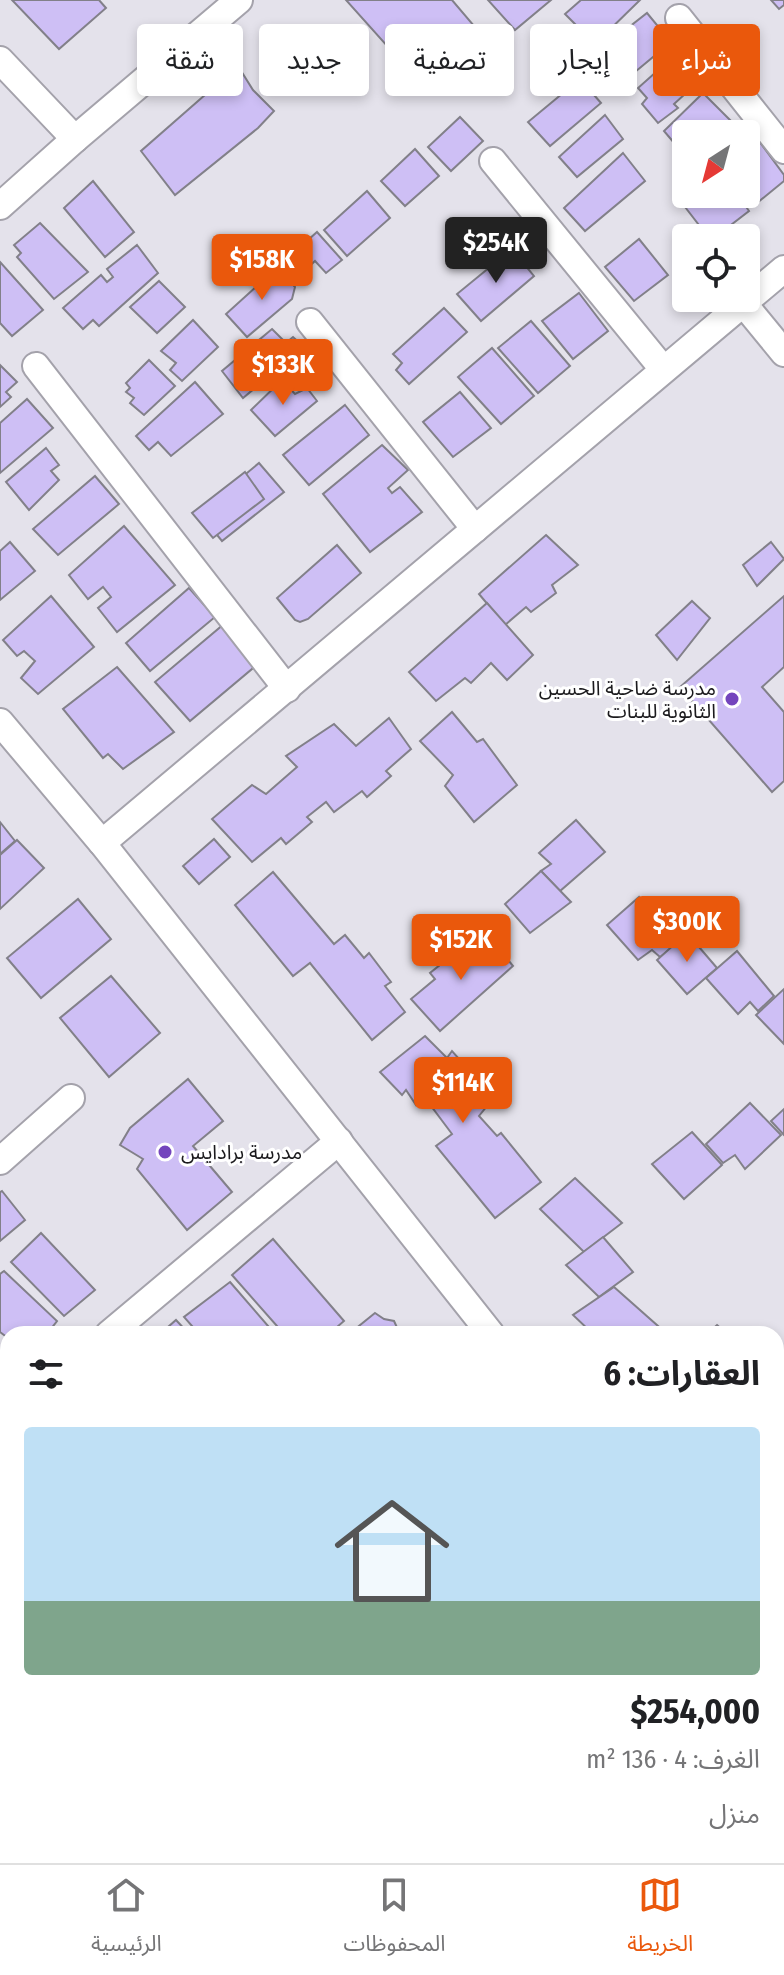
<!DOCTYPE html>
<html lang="ar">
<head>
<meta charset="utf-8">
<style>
	:root { --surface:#fff; --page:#f2f2f2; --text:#202124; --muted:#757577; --line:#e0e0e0; --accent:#ea580c }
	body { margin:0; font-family:"Fira Sans Condensed","Noto Sans Arabic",sans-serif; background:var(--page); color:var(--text); direction:rtl; height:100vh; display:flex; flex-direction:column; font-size:30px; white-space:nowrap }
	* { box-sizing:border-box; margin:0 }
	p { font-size:26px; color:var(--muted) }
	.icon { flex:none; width:44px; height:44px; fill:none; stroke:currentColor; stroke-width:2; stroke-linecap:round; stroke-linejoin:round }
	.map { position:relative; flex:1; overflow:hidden; direction:ltr }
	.sheet { position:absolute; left:0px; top:1326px; width:784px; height:538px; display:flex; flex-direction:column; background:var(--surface); border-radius:24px 24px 0 0; box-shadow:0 4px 12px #0003; direction:rtl }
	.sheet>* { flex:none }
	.top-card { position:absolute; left:24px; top:24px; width:736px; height:72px; direction:rtl; display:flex; gap:16px }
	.needle { width:52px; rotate:216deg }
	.controls { position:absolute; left:672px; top:120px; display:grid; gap:16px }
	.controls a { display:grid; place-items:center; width:88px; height:88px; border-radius:8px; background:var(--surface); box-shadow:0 4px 12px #0003; font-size:40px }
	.price { position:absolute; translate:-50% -68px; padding:0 18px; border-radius:8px; background:var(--accent); color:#fff; font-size:26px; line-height:52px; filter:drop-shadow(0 2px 4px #0008) }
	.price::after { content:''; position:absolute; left:50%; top:48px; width:24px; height:18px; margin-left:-12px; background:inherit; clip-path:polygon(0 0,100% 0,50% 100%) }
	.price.selected { background:#222; color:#fff }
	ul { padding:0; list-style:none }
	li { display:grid; align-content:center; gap:16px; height:424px; padding:0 24px }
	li+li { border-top:2px solid var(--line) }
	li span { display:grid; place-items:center; height:248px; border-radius:8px; color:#555 }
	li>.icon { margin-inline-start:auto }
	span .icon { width:144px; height:144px; fill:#fffc; stroke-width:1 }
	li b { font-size:34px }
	h2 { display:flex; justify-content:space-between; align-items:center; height:96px; padding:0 24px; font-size:34px }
	.chip { padding:0 28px; border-radius:8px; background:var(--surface); box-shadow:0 4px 12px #0003; font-size:28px; line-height:72px }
	.chip.selected { background:var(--accent); color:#fff }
	.tab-bar { display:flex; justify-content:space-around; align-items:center; height:112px; border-top:2px solid var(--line); background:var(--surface); font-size:22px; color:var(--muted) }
	.tab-bar a { display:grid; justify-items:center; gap:4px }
	.tab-bar .selected { color:var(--accent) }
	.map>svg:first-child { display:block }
	.building { fill:#cebff5; stroke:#828089; stroke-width:2 }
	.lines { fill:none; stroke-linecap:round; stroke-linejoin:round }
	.minor-casing { stroke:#a4a2ab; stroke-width:30 }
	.minor { stroke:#fff; stroke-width:26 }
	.poi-dot { fill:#7445bd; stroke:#fff; stroke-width:3 }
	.labels { text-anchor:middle; stroke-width:6; stroke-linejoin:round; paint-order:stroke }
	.poi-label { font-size:20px; fill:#1b1a1d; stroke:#fff; text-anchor:end }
</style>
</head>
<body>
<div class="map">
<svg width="784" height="1863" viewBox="0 0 784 1863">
	<rect width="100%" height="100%" fill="#e4e2eb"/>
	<g class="building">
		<polygon points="12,0 99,0 106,8 59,49"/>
		<polygon points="346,0 452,0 475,27 414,76"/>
		<polygon points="488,0 551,0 515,30"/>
		<polygon points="581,0 640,0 595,44 565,14"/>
		<polygon points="771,0 784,0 784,5 779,9"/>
		<polygon points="647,13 671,42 623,82 596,53"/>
		<polygon points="674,56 696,84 674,104 678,108 658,123 642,104 647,98 638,88"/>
		<polygon points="238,66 253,90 274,111 258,128 175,195 141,151"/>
		<polygon points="580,79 601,103 550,146 528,122"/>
		<polygon points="703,93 730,120 714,134 686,134 686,157 664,131"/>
		<polygon points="605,115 623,139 577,177 559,157"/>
		<polygon points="460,117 483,141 451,171 428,147"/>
		<polygon points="759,141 784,175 784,181 757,203 746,189 746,152"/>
		<polygon points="415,149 439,176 405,206 381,181"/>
		<polygon points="623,153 645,181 585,231 564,208"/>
		<polygon points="93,181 134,232 105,257 64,208"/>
		<polygon points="367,191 390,218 347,256 324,230"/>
		<polygon points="695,194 737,194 749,211 714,238 709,238 682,203"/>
		<polygon points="40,223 88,272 54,299 17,257 21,253 14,245"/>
		<polygon points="317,232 342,260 326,273 315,261 304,271 290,256"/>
		<polygon points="639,239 668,275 634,301 605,267"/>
		<polygon points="137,245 158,273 99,326 93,320 83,329 63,308 101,275 107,282 113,277 107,269"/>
		<polygon points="512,249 534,276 481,321 457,294"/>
		<polygon points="0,262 43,310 12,336 0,323"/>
		<polygon points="278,267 295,287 292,299 247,337 226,314"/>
		<polygon points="159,281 185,307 157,333 130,307"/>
		<polygon points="579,293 608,331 573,359 542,321"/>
		<polygon points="444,308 467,332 409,384 396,370 402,363 393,354"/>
		<polygon points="193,320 218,347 182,381 170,370 176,363 161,351"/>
		<polygon points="531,321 570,366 538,393 498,348"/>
		<polygon points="272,329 286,343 293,337 304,347 243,398 222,371"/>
		<polygon points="492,348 534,396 501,424 458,377"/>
		<polygon points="149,360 175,386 144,415 130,403 134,398 126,392 130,388 126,383"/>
		<polygon points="0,365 17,382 6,392 11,397 0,407"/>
		<polygon points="282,380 295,394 307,388 317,401 275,436 251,410"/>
		<polygon points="195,382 223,414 171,456 158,442 149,450 136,436"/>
		<polygon points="460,392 491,428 453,457 423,422"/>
		<polygon points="27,399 53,428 0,473 0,423"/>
		<polygon points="345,405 369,435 309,485 283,455"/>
		<polygon points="382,445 408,470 388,488 392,493 400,487 422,512 370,552 323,494"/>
		<polygon points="46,448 59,465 51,471 59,480 29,510 6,482"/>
		<polygon points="259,463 284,492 222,541 199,513"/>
		<polygon points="245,472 264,499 213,538 192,513"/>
		<polygon points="95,476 119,504 58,555 33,529"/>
		<polygon points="124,526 175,585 117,632 98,608 111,597 103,587 88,599 69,575"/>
		<polygon points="546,535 578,565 552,585 556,593 531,612 526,607 505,625 479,594"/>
		<polygon points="10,542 35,571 0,600 0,551"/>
		<polygon points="771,542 784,559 757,586 743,565"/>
		<polygon points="337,545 361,573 308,619 300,622 295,620 277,598"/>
		<polygon points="189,588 215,617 150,671 126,643"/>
		<polygon points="51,596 94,647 38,694 21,678 35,661 24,651 17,656 3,640"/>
		<polygon points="784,596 784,667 762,687 784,712 784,781 772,792 680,687"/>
		<polygon points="692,601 710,618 677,660 656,635"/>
		<polygon points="487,603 533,655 507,680 491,663 471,683 465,678 436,701 409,672"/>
		<polygon points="224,624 258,664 190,721 155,682"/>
		<polygon points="117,667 174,732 123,769 108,754 103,758 63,709"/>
		<polygon points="452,712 477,742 483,739 517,785 474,822 445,786 453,775 420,741"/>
		<polygon points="389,718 411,749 386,771 391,776 367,797 362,791 334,812 326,802 307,817 312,822 286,844 281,838 252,862 212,819 252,785 266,794 297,767 286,756 334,724 356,746"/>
		<polygon points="576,820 605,852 560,891 541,871 551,864 539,853"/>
		<polygon points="0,822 15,841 0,854"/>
		<polygon points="214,839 230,857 199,884 183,866"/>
		<polygon points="17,840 44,868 0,909 0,855"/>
		<polygon points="541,871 571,902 530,933 505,904"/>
		<polygon points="273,872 334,944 345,935 364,958 369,953 391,982 385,986 405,1012 372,1040 310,963 293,976 235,905"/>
		<polygon points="639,897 677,944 660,957 652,950 638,960 607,925"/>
		<polygon points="78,899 111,939 41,998 7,958"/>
		<polygon points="687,933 717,968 687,994 657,960"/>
		<polygon points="488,935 513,966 440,1031 411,999 435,979 430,973 460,949 464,956"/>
		<polygon points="737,951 774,996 758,1011 750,1002 738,1014 706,978"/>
		<polygon points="111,976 160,1033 109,1077 60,1018"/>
		<polygon points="784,989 784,1044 756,1015"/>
		<polygon points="425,1036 447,1058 452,1051 477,1079 471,1085 487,1106 479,1116 497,1136 501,1133 541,1182 495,1218 436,1146 452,1134 425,1098 416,1105 406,1090 402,1095 380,1072"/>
		<polygon points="188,1079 223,1121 193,1146 232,1192 187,1230 137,1169 143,1159 120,1145 130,1128"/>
		<polygon points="750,1103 781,1135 745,1169 735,1155 723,1163 706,1144"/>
		<polygon points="784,1109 784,1135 771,1121"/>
		<polygon points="692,1132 722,1165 684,1199 652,1164"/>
		<polygon points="575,1178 622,1223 584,1252 540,1209"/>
		<polygon points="2,1191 25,1220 0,1241 0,1192"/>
		<polygon points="41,1233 95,1290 64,1316 11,1262"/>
		<polygon points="603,1237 633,1272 599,1297 566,1265"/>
		<polygon points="273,1239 344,1321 329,1334 284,1334 232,1275"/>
		<polygon points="4,1271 57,1321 47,1334 8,1334 8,1338 0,1332 0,1274"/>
		<polygon points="230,1282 275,1334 199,1334 184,1317"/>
		<polygon points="614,1287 658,1326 647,1334 593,1334 573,1315"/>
		<polygon points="375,1313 384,1319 394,1321 400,1334 349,1334"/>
		<polygon points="176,1320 189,1334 160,1334"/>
		<polygon points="717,1325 727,1334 707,1334"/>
		<polygon points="776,1448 784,1457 784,1476 776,1482"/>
		<polygon points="6,1471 8,1474 8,1528 0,1519 0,1476"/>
		<polygon points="784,1494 784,1550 781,1552 776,1547 776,1499"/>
		<polygon points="784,1551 784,1588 776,1580 776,1556"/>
		<polygon points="0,1592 8,1602 8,1613 0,1620"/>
		<polygon points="110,1856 132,1856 124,1863 116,1863"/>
		<polygon points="154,1856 212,1856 219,1863 146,1863"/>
		<polygon points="368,1856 379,1856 385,1863 360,1863"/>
		<polygon points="594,1856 652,1856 656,1861 653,1863 600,1863"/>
	</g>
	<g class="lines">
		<defs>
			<g id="minor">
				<polyline points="679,18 784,150"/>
				<polyline points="0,60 75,139"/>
				<polyline points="493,161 663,369"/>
				<polyline points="0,206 75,139 239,0"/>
				<polyline points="743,303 784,353"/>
				<polyline points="310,322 475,529"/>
				<polyline points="36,366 287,689"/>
				<polyline points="0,722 102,843 491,1334"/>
				<polyline points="102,843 784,269"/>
				<polyline points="0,1161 71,1098"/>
				<polyline points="109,1334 339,1141"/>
				<polyline points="0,1383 8,1392"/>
				<polyline points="0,1426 8,1419"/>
				<polyline points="0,1573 8,1583"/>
				<polyline points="776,1703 784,1714"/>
				<polyline points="0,1785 8,1795"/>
				<polyline points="776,1806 784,1799"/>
				<polyline points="58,1856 64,1863"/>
				<polyline points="237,1856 243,1863"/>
				<polyline points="289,1863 298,1856"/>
				<polyline points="708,1863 716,1856"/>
			</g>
		</defs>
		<use href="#minor" class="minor-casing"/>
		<use href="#minor" class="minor"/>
	</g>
	<g class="poi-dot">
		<circle cx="732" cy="699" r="8"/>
		<circle cx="165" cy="1152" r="8"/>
	</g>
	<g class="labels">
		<g class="poi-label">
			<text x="716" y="695">مدرسة ضاحية الحسين<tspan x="716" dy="23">الثانوية للبنات</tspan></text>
			<text x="181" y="1159" text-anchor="start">مدرسة برادايس</text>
		</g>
	</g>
</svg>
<div class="controls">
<a><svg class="needle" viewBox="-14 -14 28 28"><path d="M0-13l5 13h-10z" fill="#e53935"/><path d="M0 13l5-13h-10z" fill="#757577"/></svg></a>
<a><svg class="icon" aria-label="locate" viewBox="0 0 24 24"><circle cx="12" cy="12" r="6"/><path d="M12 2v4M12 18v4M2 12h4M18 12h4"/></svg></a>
</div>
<b class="price selected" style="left:496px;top:285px">$254K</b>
<b class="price" style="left:262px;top:302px">$158K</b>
<b class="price" style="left:283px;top:407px">$133K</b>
<b class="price" style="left:687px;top:964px">$300K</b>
<b class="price" style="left:461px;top:982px">$152K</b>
<b class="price" style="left:463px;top:1125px">$114K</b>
<div class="top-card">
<a class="chip selected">شراء</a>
<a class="chip">إيجار</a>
<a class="chip">تصفية</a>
<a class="chip">جديد</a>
<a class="chip">شقة</a>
</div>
<section class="sheet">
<h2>العقارات: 6<svg class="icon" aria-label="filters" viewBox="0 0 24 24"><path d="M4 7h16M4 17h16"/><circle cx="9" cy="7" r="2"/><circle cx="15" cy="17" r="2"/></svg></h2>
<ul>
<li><span style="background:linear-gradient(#bfe0f5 70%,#7fa58c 0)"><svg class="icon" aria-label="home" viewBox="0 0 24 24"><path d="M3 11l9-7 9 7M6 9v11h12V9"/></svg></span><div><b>$254,000</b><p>الغرف: 4 · 136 m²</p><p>منزل</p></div></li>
</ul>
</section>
</div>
<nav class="tab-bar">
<a class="selected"><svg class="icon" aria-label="map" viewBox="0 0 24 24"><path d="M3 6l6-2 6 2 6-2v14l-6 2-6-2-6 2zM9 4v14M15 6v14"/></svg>الخريطة</a>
<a><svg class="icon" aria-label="saved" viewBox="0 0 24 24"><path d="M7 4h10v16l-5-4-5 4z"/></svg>المحفوظات</a>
<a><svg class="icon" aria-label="home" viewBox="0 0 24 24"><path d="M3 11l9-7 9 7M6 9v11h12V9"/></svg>الرئيسية</a>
</nav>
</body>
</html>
